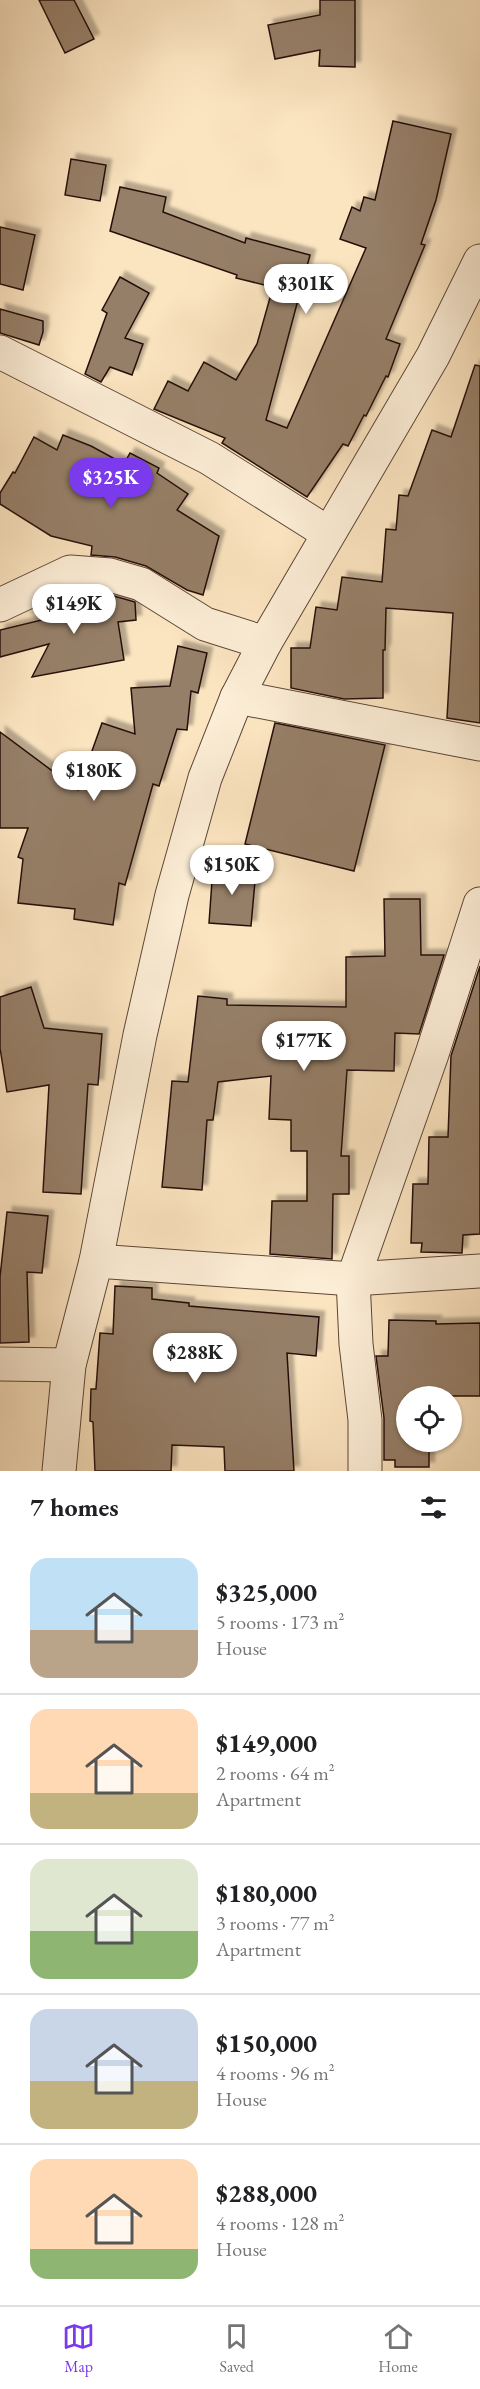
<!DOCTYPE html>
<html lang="en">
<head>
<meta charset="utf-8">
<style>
	:root { --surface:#fff; --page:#f2f2f2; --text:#202124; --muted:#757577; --line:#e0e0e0; --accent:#7c3aed }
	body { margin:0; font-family:"EB Garamond",serif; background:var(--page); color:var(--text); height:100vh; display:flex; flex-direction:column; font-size:22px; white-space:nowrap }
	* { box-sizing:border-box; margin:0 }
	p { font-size:20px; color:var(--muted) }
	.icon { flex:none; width:33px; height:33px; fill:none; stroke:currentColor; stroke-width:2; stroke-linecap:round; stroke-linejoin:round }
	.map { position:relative; height:1471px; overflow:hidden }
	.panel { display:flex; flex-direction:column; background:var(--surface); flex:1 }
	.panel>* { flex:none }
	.tools { position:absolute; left:396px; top:1386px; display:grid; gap:12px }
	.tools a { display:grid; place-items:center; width:66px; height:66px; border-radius:50%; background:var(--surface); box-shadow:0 2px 4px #0004; font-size:30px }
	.price { position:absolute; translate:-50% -51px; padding:0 14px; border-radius:21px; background:#fff; color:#222; font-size:20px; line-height:39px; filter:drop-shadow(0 2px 3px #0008) }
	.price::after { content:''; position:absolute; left:50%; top:36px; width:18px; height:14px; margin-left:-9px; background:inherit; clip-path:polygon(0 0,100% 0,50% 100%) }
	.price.selected { background:var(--accent); color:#fff }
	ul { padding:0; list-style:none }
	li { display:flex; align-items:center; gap:18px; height:150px; padding:0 30px }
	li+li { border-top:2px solid var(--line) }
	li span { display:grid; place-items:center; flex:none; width:168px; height:120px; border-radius:18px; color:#555 }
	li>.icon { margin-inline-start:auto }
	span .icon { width:72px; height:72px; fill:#fffc; stroke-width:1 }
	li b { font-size:26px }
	h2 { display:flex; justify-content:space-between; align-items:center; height:72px; padding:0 30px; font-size:26px }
	.tabs { display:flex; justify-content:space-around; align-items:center; height:84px; border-top:2px solid var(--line); background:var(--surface); font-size:16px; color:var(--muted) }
	.tabs a { display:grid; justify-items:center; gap:3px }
	.tabs .selected { color:var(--accent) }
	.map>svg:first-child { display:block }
	.building { fill:#967f68; stroke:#281108; stroke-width:1.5; filter:url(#shadow) }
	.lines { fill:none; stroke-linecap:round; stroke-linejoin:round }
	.minor-casing { stroke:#5d4636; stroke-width:35 }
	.minor { stroke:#fcedd6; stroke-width:33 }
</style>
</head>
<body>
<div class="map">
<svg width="480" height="1471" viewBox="0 0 480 1471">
	<defs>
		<filter id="shadow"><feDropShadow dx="5.5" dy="-5.5" stdDeviation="1.5" flood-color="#0004"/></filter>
	</defs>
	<rect width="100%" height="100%" fill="#fbe4c0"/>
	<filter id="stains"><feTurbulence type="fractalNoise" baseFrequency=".00333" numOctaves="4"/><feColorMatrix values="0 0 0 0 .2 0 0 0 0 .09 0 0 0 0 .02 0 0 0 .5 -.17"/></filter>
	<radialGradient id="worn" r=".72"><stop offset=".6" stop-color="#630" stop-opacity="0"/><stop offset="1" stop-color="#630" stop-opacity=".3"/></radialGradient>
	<g class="building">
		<polygon points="39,0 74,0 94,39 65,53"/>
		<polygon points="320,0 355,0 355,67 319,66 320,50 275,59 268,25 320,15"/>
		<polygon points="393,121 451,134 436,200 421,244 425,245 386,339 400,344 388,377 386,376 366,416 364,415 348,446 343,444 307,497 222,443 225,438 154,409 168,381 188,391 204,362 236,380 257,344 273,287 236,278 237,275 110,231 120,187 166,197 163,212 245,243 246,238 310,255 266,420 287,428 366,248 340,239 352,207 360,211 364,197 375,200"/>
		<polygon points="71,159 106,165 100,201 65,195"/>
		<polygon points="0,227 35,235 23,290 0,284"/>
		<polygon points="120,277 149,293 125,338 143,344 132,375 110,367 101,382 85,374 107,313 102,310"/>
		<polygon points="0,309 43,321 43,332 39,345 0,333"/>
		<polygon points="475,365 480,366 480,723 447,718 453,613 386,608 385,650 383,650 383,698 344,699 291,688 291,648 310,648 316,607 337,610 342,577 382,582 386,529 396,530 399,495 408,496 432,430 451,437"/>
		<polygon points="63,435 91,446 124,464 130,453 159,468 157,473 188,494 177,510 219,536 203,595 187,590 146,566 115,557 91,555 92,546 51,536 0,504 0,493 13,472 15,473 34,437 57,450"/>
		<polygon points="87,592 107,594 135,602 136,620 118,622 124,660 32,677 49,644 0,657 0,630 71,613 70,599 86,598"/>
		<polygon points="178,646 207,653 198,693 191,691 187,730 177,729 159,786 153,784 125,885 119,883 113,925 74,919 75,909 18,903 23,859 18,857 28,828 0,828 0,732 78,790 102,723 135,734 131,688 170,686"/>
		<polygon points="275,723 385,745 354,871 245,844"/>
		<polygon points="213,867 256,870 251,926 209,923"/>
		<polygon points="384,899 420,899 421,955 444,955 419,1034 395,1033 394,1071 347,1070 341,1156 349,1156 349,1194 333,1194 332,1259 270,1254 272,1201 307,1201 307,1151 291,1151 291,1120 269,1119 271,1076 218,1082 213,1120 207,1120 202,1190 162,1187 172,1081 188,1082 198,996 227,999 227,1005 346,1007 346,957 385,956"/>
		<polygon points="480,966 480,1234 463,1235 462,1253 421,1252 422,1243 411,1243 413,1184 428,1184 429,1137 448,1137 451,1056"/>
		<polygon points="31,987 44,1028 102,1034 98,1085 88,1084 81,1194 43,1192 49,1085 7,1092 0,1048 0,997"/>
		<polygon points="7,1212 48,1216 42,1273 27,1272 29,1342 0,1343 0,1277"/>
		<polygon points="115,1286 152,1288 152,1299 189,1303 189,1306 319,1317 316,1356 287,1353 294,1471 225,1471 224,1447 172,1445 171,1471 95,1471 93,1422 90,1421 91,1389 96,1389 100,1333 113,1334"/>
		<polygon points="389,1320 436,1321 436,1324 480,1323 480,1396 406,1396 406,1442 429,1442 429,1467 395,1467 395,1460 384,1460 384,1418 376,1356 388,1356"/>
	</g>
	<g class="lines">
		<defs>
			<g id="minor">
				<polyline points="0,352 209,458 328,533"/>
				<polyline points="0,605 70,572 110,575 141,584 205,624 265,643"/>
				<polyline points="237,697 480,744"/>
				<polyline points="96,1261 353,1279 480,1271"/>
				<polyline points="0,1364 69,1365"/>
				<polyline points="59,1471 69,1365 96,1261 140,1035 172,895 205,778 237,697 265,643 433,356 480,261"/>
				<polyline points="365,1471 365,1420 356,1344 353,1279 432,1054 480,904"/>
			</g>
		</defs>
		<use href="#minor" class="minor-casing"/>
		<use href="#minor" class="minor"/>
	</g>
	<rect width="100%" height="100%" filter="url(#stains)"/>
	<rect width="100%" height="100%" fill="url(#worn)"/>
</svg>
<div class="tools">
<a><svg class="icon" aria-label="locate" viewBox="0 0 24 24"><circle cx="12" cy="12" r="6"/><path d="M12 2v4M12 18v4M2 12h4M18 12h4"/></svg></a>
</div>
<b class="price" style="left:306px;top:315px">$301K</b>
<b class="price selected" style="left:111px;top:509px">$325K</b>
<b class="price" style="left:74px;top:635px">$149K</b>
<b class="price" style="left:94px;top:802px">$180K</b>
<b class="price" style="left:232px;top:896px">$150K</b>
<b class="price" style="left:304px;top:1072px">$177K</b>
<b class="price" style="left:195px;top:1384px">$288K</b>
</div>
<section class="panel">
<h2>7 homes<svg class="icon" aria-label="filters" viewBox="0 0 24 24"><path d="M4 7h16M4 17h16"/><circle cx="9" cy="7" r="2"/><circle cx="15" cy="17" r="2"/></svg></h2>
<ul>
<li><span style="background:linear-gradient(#bfe0f5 60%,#b9a48a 0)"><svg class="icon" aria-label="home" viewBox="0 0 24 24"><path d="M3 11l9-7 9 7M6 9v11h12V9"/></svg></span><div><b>$325,000</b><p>5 rooms · 173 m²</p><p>House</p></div></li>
<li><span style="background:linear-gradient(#ffd9b3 70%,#c2b280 0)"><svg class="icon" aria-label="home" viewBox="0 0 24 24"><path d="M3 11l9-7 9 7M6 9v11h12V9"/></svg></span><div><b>$149,000</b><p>2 rooms · 64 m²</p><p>Apartment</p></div></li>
<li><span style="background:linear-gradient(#dfe7d0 60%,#8fb573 0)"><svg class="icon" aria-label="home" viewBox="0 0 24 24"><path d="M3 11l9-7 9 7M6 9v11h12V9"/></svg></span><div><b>$180,000</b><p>3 rooms · 77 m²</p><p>Apartment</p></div></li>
<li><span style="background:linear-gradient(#c9d6e8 60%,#c2b280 0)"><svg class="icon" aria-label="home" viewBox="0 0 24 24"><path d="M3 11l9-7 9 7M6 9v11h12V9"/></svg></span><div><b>$150,000</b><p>4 rooms · 96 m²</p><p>House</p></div></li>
<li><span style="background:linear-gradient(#ffd9b3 75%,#8fb573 0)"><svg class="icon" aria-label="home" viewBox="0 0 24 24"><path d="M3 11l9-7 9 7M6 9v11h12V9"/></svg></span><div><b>$288,000</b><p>4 rooms · 128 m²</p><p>House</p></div></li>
</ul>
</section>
<nav class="tabs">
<a class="selected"><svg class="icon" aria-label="map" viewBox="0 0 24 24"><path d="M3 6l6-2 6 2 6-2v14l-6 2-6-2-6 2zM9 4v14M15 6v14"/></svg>Map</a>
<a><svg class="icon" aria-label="saved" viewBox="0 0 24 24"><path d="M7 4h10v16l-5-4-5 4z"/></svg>Saved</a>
<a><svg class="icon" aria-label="home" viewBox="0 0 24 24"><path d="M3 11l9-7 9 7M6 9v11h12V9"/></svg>Home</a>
</nav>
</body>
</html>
